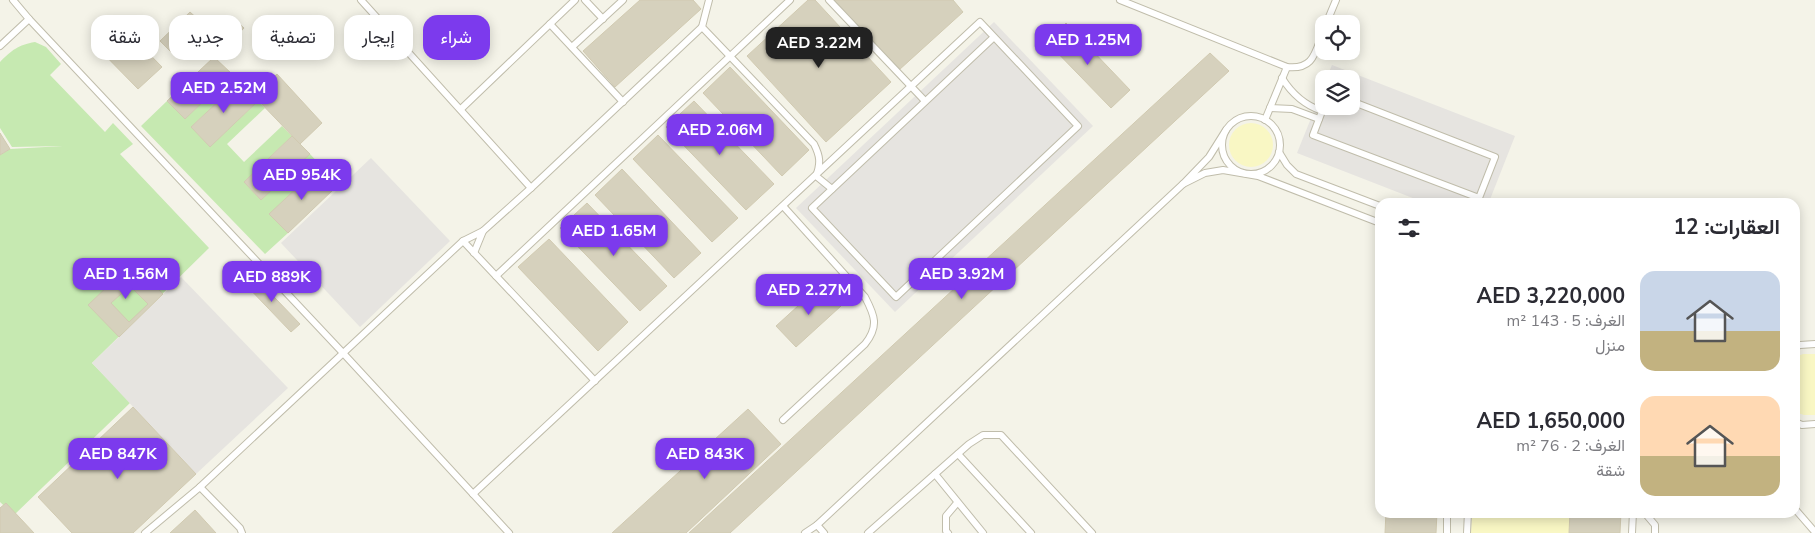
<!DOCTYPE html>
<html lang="ar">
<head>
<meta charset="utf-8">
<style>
	:root { --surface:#fff; --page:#f7f7f7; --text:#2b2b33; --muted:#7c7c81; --accent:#7c3aed }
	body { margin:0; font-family:"Nunito Sans",Vazirmatn,sans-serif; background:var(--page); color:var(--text); direction:rtl; height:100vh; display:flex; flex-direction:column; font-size:19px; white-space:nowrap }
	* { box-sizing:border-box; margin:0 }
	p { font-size:16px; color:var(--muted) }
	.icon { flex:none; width:28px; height:28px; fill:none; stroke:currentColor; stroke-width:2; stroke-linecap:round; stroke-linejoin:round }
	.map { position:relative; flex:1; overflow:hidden; direction:ltr }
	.details { position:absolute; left:1375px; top:198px; width:425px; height:320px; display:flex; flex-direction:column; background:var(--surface); border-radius:15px; box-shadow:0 2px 12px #0003; direction:rtl }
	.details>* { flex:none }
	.guide { position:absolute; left:15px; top:15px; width:475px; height:45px; direction:rtl; display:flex; gap:10px }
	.controls { position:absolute; left:1315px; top:15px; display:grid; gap:10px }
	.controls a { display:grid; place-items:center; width:45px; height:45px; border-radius:10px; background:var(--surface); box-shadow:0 2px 12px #0003; font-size:25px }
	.price { position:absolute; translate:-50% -42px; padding:0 11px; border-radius:10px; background:var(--accent); color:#fff; font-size:16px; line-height:32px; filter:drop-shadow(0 1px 2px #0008) }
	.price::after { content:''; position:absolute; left:50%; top:30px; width:15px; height:11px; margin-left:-8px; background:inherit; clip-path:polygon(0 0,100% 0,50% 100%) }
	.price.selected { background:#222; color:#fff }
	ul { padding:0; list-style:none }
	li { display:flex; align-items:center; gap:15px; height:125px; padding:0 20px }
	li span { display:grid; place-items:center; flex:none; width:140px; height:100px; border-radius:15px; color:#555 }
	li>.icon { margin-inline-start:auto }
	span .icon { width:60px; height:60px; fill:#fffc; stroke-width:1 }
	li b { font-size:21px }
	h2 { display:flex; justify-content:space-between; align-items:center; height:60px; padding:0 20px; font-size:21px }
	.pill { padding:0 18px; border-radius:15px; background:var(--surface); box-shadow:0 2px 12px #0003; font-size:18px; line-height:45px }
	.pill.selected { background:var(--accent); color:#fff }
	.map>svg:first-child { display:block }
	.green { fill:#c6e9b1 }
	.sand { fill:#f9f7c4 }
	.parking { fill:#e6e4e0 }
	.building { fill:#d6d1bd; stroke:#d1cab1; fill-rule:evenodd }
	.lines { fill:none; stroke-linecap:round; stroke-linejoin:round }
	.lane-casing { stroke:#c0bdab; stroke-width:8 }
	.lane { stroke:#fff; stroke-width:6 }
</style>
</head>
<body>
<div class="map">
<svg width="1815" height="533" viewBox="0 0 1815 533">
	<rect width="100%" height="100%" fill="#f4f3e8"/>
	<g class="green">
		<path d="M35,42l11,5 15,17 -11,11 55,57 8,-9 20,21 -13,10 89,94 -117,115 39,39 -117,113 -14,-13v-347l10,-6 53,-3 -51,1 -12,-19v-66c12,-12 18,-17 35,-20z"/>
		<polygon points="232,74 239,82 191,127 210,146 258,101 265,108 227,144 244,162 282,126 292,136 244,182 261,200 310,154 320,165 270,214 288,233 265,254 141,126 167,101 185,119"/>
	</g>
	<g class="sand">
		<circle cx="1251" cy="145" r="22"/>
		<polygon points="1803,354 1815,354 1815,415 1804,415 1795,412 1795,357"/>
		<polygon points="1472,513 1570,513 1569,533 1471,533"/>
	</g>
	<g class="parking">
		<polygon points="994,22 1093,126 895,312 796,208"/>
		<polygon points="1332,65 1515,136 1489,202 1423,202 1297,153 1324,86 1324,106 1351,106 1351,79 1326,79"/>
		<polygon points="371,158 450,241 360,327 281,243"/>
		<polygon points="181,277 288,388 196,474 92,363"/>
	</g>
	<g class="building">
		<polygon points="640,0 693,0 701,9 615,87 583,51"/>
		<polygon points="808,0 815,0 891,82 826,142 747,56"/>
		<polygon points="834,0 953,0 963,12 899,70"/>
		<polygon points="190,12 201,22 171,52 160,41"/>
		<polygon points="231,16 244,28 228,45 215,33"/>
		<polygon points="116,20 162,67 138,89 93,43"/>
		<polygon points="1066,23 1130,90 1111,108 1047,42"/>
		<polygon points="1210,53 1229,71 730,533 689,533"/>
		<polygon points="214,57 232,74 185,119 167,101"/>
		<polygon points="730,67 809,150 782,176 703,93"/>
		<polygon points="277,74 322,123 300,144 254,96"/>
		<polygon points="239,82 258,101 210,147 191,127"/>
		<polygon points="694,101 774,184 746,210 666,127"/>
		<polygon points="0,133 10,149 0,155"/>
		<polygon points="658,135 738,218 712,242 633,159"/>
		<polygon points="292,136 310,154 261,200 244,182"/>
		<polygon points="317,169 335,188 288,233 269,214"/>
		<polygon points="622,169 701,253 674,278 595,195"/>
		<polygon points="587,203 667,286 640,311 560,228"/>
		<polygon points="549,239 628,322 598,351 518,267"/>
		<path d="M133,262l30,32 -44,43 -31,-32zM130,286l18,18 -19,18 -18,-19z"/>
		<polygon points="252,274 300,324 291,332 243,282"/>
		<polygon points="822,284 841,306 796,347 776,326"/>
		<polygon points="133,407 196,474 133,533 72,533 38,497"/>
		<polygon points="748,409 781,444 686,533 612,533"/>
		<polygon points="6,503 34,533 0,533 0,508"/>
		<polygon points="195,510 216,533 170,533"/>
		<polygon points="1386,512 1437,512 1436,533 1385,533"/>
		<polygon points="1570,512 1621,512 1620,533 1569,533"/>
	</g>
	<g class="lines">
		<defs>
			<g id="lane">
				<polyline points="13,0 29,19 343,353 509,533"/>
				<polyline points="361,0 531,188 483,231"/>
				<polyline points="585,0 603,19"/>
				<path d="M709,0l-7,27 112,117c6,12 7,19 2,32l16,13"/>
				<polyline points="829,0 925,101"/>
				<path d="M1120,0l167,67c28,3 28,-16 37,-37"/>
				<polyline points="550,24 623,102"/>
				<polyline points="1326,24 1336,0"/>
				<polyline points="0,46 29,19"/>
				<polyline points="572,47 623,0"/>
				<path d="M1282,78c10,16 22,27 40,33"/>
				<polyline points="1324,106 1313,135 1479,198 1495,157 1351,101"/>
				<polyline points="1270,108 1292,109 1319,119"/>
				<polyline points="461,109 575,0"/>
				<circle cx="1251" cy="145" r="29"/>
				<polyline points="1265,120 1287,67"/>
				<polyline points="1226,130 1209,157 1183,184 1205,173 1223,170 1258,176 1380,223"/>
				<polyline points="1279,152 1287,165 1296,174 1380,206"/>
				<polyline points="531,188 702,27"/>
				<path d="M783,206l82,91c10,19 14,29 0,47l-82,76"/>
				<polyline points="463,241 483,231 474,253"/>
				<polyline points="496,276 790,0"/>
				<polyline points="1795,347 1800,345 1815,344"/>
				<polyline points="1795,422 1802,425 1815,424"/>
				<polyline points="958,454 1031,533"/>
				<polyline points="935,474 983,533"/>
				<polyline points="200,487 463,241 595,381"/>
				<polyline points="473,494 980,22 1078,126 896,297 812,208 994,37"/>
				<polyline points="1795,509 1815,532"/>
				<polyline points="1644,512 1655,525 1655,533"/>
				<polyline points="817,525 824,533"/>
				<polyline points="145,533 200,487 240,528 242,533"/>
				<polyline points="805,533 817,525 1183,184"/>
				<polyline points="868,533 969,444 983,435 1001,435 1092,533"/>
				<polyline points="948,533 946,531 946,516 957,503"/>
				<polyline points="1447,533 1447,512"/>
				<polyline points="1467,533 1468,512"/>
				<polyline points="1632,533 1633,512"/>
			</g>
		</defs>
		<use href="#lane" class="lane-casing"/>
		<use href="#lane" class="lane"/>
	</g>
</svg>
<div class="controls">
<a><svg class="icon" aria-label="locate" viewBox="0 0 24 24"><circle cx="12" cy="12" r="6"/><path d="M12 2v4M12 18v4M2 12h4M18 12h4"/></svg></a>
<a><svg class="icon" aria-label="layers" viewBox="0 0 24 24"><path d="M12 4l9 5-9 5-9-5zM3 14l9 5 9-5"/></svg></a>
</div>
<b class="price" style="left:1088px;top:66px">AED 1.25M</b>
<b class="price selected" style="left:819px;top:69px">AED 3.22M</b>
<b class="price" style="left:224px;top:114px">AED 2.52M</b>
<b class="price" style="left:720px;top:156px">AED 2.06M</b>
<b class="price" style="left:302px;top:201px">AED 954K</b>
<b class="price" style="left:614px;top:257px">AED 1.65M</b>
<b class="price" style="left:126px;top:300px">AED 1.56M</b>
<b class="price" style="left:962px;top:300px">AED 3.92M</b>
<b class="price" style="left:272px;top:303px">AED 889K</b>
<b class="price" style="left:809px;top:316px">AED 2.27M</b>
<b class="price" style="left:118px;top:480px">AED 847K</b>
<b class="price" style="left:705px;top:480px">AED 843K</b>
<div class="guide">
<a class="pill selected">شراء</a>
<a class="pill">إيجار</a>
<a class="pill">تصفية</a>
<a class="pill">جديد</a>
<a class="pill">شقة</a>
</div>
<section class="details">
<h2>العقارات: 12<svg class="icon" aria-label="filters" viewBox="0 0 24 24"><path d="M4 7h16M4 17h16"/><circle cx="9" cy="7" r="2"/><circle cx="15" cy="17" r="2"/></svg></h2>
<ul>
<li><span style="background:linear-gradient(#c9d6e8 60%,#c2b280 0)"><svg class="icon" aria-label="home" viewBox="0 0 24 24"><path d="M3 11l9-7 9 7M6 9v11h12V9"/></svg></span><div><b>AED 3,220,000</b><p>الغرف: 5 · 143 m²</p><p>منزل</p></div></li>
<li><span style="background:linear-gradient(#ffd9b3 60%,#c2b280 0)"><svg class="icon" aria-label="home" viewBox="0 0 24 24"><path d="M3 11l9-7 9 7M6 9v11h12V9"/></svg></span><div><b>AED 1,650,000</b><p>الغرف: 2 · 76 m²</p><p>شقة</p></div></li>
</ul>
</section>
</div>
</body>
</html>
